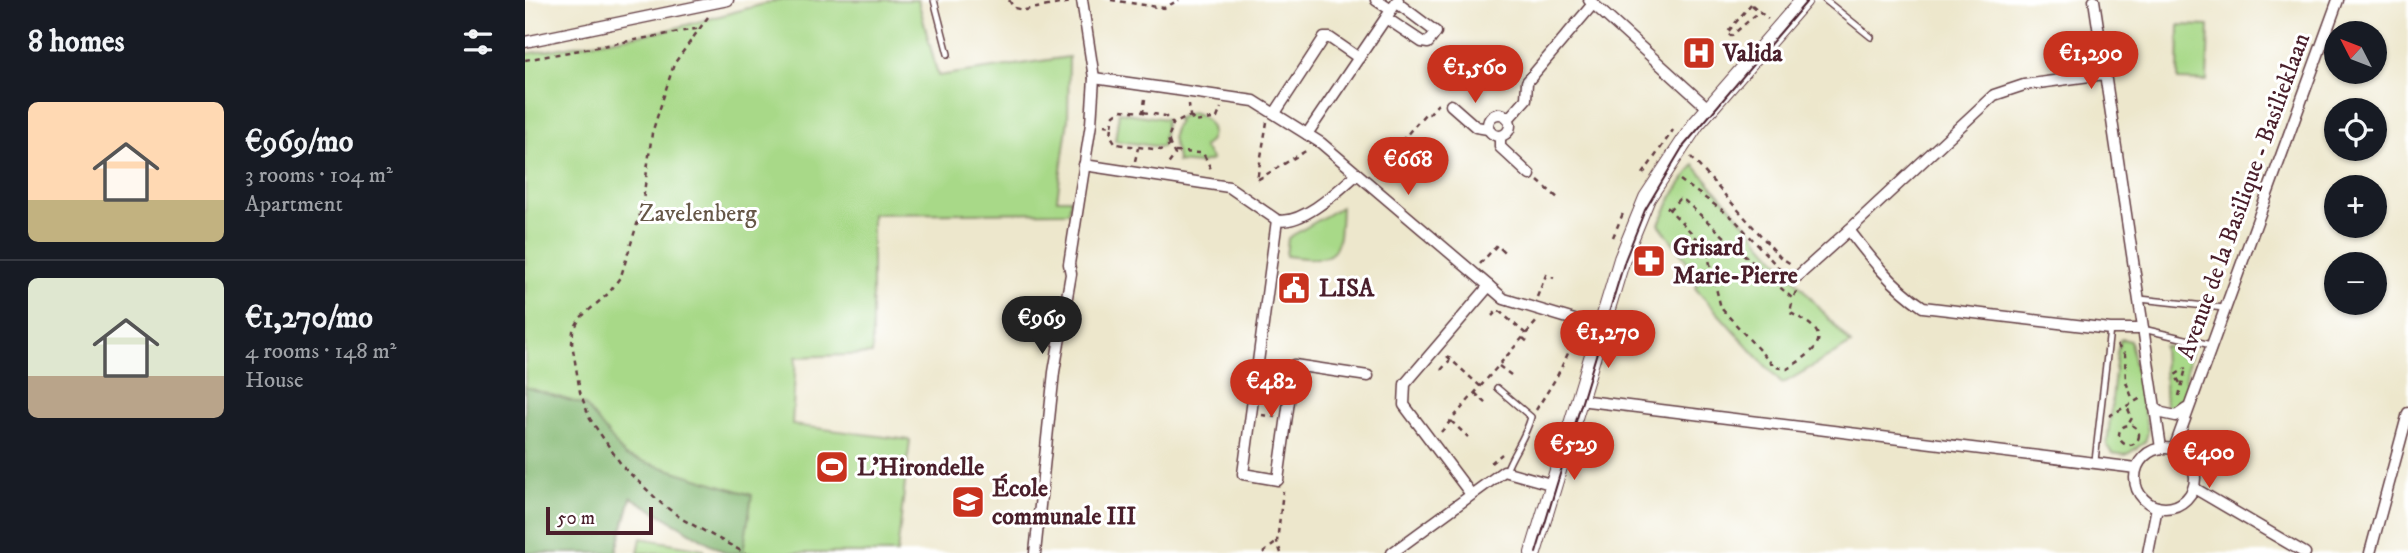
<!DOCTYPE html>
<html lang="en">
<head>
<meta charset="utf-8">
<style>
	:root { --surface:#171b24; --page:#242831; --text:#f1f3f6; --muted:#9ea1a6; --line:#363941; --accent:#c8321e }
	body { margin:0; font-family:"IM FELL DW Pica",serif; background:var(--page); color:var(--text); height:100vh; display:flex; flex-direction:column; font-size:26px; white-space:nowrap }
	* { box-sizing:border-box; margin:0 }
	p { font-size:23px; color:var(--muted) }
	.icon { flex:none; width:38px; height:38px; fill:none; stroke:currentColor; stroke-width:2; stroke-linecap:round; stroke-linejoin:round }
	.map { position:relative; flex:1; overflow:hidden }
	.side { display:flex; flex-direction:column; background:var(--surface); width:525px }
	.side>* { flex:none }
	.needle { width:46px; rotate:312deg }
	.fabs { position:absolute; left:1799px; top:21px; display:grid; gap:14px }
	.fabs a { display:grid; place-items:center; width:63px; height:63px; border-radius:50%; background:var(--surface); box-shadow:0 2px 5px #0004; font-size:35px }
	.scale { position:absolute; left:21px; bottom:18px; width:107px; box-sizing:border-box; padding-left:7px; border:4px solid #4a1f2b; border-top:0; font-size:19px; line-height:24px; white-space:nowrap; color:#4a1f2b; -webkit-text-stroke:5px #fff; paint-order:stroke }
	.price { position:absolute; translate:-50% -60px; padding:0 16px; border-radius:24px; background:var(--accent); color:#fff; font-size:23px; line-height:46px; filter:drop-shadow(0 2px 4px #0008) }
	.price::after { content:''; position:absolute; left:50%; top:42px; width:21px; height:16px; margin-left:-10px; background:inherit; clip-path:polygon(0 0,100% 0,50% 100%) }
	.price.active { background:#222; color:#fff }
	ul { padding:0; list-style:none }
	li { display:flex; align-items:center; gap:21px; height:175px; padding:0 28px }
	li+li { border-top:2px solid var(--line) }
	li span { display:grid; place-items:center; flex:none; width:196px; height:140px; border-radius:10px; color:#555 }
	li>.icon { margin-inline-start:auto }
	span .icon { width:84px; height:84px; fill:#fffc; stroke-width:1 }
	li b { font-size:30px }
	h2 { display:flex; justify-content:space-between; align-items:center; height:84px; padding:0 28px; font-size:30px }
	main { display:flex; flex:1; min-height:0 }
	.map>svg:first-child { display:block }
	.green { fill:#a8d988; stroke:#797c5a; stroke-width:2 }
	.forest { fill:#86b974; stroke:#686c50; stroke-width:2 }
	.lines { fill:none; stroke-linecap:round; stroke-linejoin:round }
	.lane-casing { stroke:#623d43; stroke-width:8 }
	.street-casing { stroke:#623d43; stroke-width:13 }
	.secondary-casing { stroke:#623d43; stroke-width:18 }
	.path { stroke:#623d43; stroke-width:2.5; stroke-dasharray:5 5; stroke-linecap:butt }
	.lane { stroke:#fff; stroke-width:5 }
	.street { stroke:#fff; stroke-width:10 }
	.secondary { stroke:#fff; stroke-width:16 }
	.tram { stroke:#4a1f2b; stroke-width:2 }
	.labels { text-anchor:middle; stroke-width:6; stroke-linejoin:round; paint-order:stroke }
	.poi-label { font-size:24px; font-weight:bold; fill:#4a1f2b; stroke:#fff; text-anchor:start }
	.street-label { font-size:24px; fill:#4a1f2b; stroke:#fff }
	.park-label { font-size:24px; fill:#665747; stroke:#fff }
</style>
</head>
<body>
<main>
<section class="side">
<h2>8 homes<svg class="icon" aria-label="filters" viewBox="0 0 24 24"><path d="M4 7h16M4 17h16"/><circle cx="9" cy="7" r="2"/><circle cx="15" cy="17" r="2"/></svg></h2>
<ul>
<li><span style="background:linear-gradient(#ffd9b3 70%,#c2b280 0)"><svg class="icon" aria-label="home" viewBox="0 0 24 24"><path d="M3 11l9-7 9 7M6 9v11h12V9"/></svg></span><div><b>€969/mo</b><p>3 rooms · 104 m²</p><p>Apartment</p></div></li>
<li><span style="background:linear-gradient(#dfe7d0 70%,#b9a48a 0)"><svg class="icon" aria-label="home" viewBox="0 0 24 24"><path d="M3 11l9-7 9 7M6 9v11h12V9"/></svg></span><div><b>€1,270/mo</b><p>4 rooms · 148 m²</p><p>House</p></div></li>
</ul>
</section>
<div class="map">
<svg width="1883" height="553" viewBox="0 0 1883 553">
	<rect width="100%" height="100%" fill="#fff"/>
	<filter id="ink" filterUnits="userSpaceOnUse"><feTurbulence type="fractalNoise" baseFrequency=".0143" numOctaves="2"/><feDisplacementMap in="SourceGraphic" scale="14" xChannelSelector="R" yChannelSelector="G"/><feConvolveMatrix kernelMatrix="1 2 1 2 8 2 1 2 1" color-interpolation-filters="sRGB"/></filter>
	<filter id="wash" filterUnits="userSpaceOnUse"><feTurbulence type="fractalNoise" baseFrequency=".00686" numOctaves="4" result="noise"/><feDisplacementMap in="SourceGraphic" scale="28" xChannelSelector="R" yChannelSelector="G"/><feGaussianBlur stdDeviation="1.57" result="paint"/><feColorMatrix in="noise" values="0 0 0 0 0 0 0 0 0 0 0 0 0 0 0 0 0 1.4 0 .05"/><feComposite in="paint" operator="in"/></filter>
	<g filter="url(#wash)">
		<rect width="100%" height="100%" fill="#ede7cc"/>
		<g class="green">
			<polygon points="253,0 393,0 413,76 544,57 543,120 532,199 546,199 544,212 347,214 347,354 271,357 267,425 385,440 372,553 201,553 106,497 91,553 0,553 0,54 143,30"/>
			<polygon points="1654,25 1684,26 1682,81 1653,80"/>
			<polygon points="594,112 641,119 637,147 590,141"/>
			<path d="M666,112c17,4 30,21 12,35l9,13 -13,4 -22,-2c0,-17 -12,-25 2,-40l-3,-3z"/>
			<polygon points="1169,165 1326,344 1257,384 1170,288 1175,279 1134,224 1150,192"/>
			<path d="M816,207c-2,50 -3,56 -55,49l2,-18z"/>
			<polygon points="1598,339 1605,341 1623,432 1620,442 1601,455 1587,453 1582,446 1592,353 1595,340"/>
			<polygon points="1638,346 1666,349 1660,380 1664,381 1656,405 1648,411 1641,409"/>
			<polygon points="116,538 179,549 179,553 113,553"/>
		</g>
		<polygon class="forest" points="0,387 60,405 100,456 227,495 218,553 201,553 106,497 91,553 0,553"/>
	</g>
	<g filter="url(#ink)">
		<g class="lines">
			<defs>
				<g id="lane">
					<polyline points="409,0 423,54"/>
					<polyline points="1300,0 1346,37"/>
					<polyline points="1615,299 1699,308"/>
					<polyline points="1618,329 1686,345"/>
					<path d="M972,388l34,29c-5,20 -18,35 -25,54"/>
					<polyline points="1570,461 1585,329"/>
				</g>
				<g id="street">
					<polyline points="851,0 866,10"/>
					<polyline points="1064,0 1184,109"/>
					<polyline points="1569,0 1636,448"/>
					<polyline points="861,18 897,42 903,43 911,32 871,2"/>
					<polyline points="0,42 203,0"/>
					<path d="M1579,74l-80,11 -30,10 -145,135c22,29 43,56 74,77l187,22h33"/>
					<polyline points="569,78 729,101 796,143 964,286"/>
					<polyline points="926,105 951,127 963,129"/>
					<polyline points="750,113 799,38 805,38 834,58"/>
					<circle cx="974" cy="125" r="11"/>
					<polyline points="984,118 1001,99 1002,82 1068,4"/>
					<polyline points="782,134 873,0"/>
					<polyline points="975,137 975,147 1005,175"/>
					<path d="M559,165l145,22 48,33c25,6 63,-31 80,-46"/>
					<polyline points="752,220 718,474 753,480 769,365 843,376"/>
					<polyline points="1273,276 1324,230"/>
					<polyline points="1054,400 1611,468"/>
					<polyline points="1629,407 1637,413 1651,416 1661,409"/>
					<circle cx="1640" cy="478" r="30"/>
					<polyline points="1649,449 1813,0"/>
					<polyline points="1669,488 1780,553"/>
					<polyline points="945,493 879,405 880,384 964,286 979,299 1076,328"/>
					<polyline points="510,553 529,372 546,274 544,264 566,124 569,78 557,0"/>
					<polyline points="867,553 979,471 1029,485"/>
					<polyline points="1623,553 1632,507"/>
					<polyline points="1845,553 1883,413"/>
				</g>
				<polyline id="secondary" points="1008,553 1097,259 1122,198 1171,124 1279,0"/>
			</defs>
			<use href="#lane" class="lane-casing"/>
			<use href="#street" class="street-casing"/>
			<use href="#secondary" class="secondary-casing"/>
			<g class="path">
				<polyline points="484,0 489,8 500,10 546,2"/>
				<polyline points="586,0 639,8 654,0"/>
				<polyline points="1226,4 1202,33 1206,36 1235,11"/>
				<polyline points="1227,5 1243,19"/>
				<polyline points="183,17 149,64 127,133 117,208 96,276 84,293 55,318 48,331 47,343 55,392 65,419 98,467 137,504 157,519 220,553"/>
				<polyline points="0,60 176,28"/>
				<polyline points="618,112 640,116 648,124 665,116 664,104"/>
				<polyline points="665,116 670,122 692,118 696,108"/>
				<polyline points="742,122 732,180 784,149"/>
				<polyline points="579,125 587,126 586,136 591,144 636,150 645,145 650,155 642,166"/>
				<polyline points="587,126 589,115 596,110 618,112 620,99"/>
				<polyline points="645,145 643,139 648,124"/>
				<polyline points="650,152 678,153 687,171"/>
				<polyline points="1166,157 1255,257 1266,264"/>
				<polyline points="610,161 613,148"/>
				<polyline points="850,171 901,113 904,114 913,104"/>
				<polyline points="1118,174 1148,130"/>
				<polyline points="1155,180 1208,218 1262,277"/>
				<polyline points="1013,181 1034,199"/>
				<path d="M1142,207l39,41 15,60 48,53 7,6 11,2c35,-21 47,-36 3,-56l3,-14"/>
				<polyline points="1144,210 1154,199 1160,201 1268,299 1272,289"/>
				<polyline points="1088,237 1099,211"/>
				<polyline points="955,264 972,245 979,252"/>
				<polyline points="1012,297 1021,275 1029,278"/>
				<polyline points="967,316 973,310 1001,334"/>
				<polyline points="998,338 1004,343"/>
				<polyline points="1592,345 1600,355 1601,382 1608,400"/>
				<polyline points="922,356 956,387"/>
				<polyline points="745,361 759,364"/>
				<polyline points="974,366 986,375"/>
				<polyline points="916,370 925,360"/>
				<polyline points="1655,383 1650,375 1661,368"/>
				<polyline points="950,393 962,404"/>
				<polyline points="1654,396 1661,368"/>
				<polyline points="1603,409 1607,418 1603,425"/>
				<polyline points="1011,410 1031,378 1053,333"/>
				<polyline points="737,415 751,417"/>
				<polyline points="1584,416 1616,398"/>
				<polyline points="926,421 943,437"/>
				<circle cx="1604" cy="435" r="10"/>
				<polyline points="916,432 1012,321"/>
				<polyline points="966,463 977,454"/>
				<polyline points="738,553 752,542"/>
				<polyline points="756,553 752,542 758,491"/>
			</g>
			<use href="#lane" class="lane"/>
			<use href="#street" class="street"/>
			<use href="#secondary" class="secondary"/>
			<polyline class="tram" points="1011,553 1100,260 1120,210 1157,148 1283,0"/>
		</g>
	</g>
	<defs>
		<symbol id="hospital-square" viewBox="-11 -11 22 22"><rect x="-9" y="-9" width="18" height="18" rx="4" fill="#c8321e" stroke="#fff"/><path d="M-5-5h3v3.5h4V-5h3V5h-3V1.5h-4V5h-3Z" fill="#fff"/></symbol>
		<symbol id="pharmacy-square" viewBox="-11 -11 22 22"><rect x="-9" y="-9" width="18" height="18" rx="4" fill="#c8321e" stroke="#fff"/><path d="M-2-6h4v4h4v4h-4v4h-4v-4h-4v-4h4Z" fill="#fff"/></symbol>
		<symbol id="civic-square" viewBox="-11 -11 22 22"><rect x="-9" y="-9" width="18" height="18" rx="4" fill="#c8321e" stroke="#fff"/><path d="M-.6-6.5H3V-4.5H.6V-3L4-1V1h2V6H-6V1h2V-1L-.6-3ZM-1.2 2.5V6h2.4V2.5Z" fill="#fff"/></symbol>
		<symbol id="stadium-square" viewBox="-11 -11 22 22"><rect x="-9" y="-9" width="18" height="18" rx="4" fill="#c8321e" stroke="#fff"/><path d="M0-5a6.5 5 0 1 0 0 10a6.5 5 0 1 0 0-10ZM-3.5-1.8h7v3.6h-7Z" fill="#fff"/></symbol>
		<symbol id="school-square" viewBox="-11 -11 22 22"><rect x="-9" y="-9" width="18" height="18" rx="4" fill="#c8321e" stroke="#fff"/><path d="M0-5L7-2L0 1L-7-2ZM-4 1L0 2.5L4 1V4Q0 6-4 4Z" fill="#fff"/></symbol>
	</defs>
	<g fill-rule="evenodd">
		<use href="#hospital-square" x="1155" y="34" width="38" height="38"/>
		<use href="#pharmacy-square" x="1105" y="242" width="38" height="38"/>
		<use href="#civic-square" x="750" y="269" width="38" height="38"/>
		<use href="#stadium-square" x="288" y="448" width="38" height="38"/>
		<use href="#school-square" x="424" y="483" width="38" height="38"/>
	</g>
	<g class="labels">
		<g class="poi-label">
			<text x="1198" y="61">Valida</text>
			<text x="1148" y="255">Grisard<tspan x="1148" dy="28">Marie-Pierre</tspan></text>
			<text x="794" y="296">LISA</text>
			<text x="332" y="475">L'Hirondelle</text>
			<text x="467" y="496">École<tspan x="467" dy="28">communale III</tspan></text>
		</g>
		<g class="street-label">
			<text transform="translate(1718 196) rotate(-70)" y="8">Avenue de la Basilique - Basilieklaan</text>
		</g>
		<g class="park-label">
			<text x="173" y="221">Zavelenberg</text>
		</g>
	</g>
</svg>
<div class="fabs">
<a><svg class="needle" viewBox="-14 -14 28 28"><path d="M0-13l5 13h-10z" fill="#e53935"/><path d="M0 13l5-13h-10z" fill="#9ea1a6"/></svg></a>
<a><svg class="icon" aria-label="locate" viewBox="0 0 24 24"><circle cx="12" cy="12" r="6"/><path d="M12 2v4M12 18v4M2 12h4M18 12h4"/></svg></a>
<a>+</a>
<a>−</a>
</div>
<div class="scale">50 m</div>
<b class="price" style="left:1566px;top:91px">€1,290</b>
<b class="price" style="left:950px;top:105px">€1,560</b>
<b class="price" style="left:883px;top:197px">€668</b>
<b class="price active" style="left:517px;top:356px">€969</b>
<b class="price" style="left:1083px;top:370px">€1,270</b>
<b class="price" style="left:746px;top:419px">€482</b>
<b class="price" style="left:1049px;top:482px">€529</b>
<b class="price" style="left:1684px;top:490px">€400</b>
</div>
</main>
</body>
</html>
